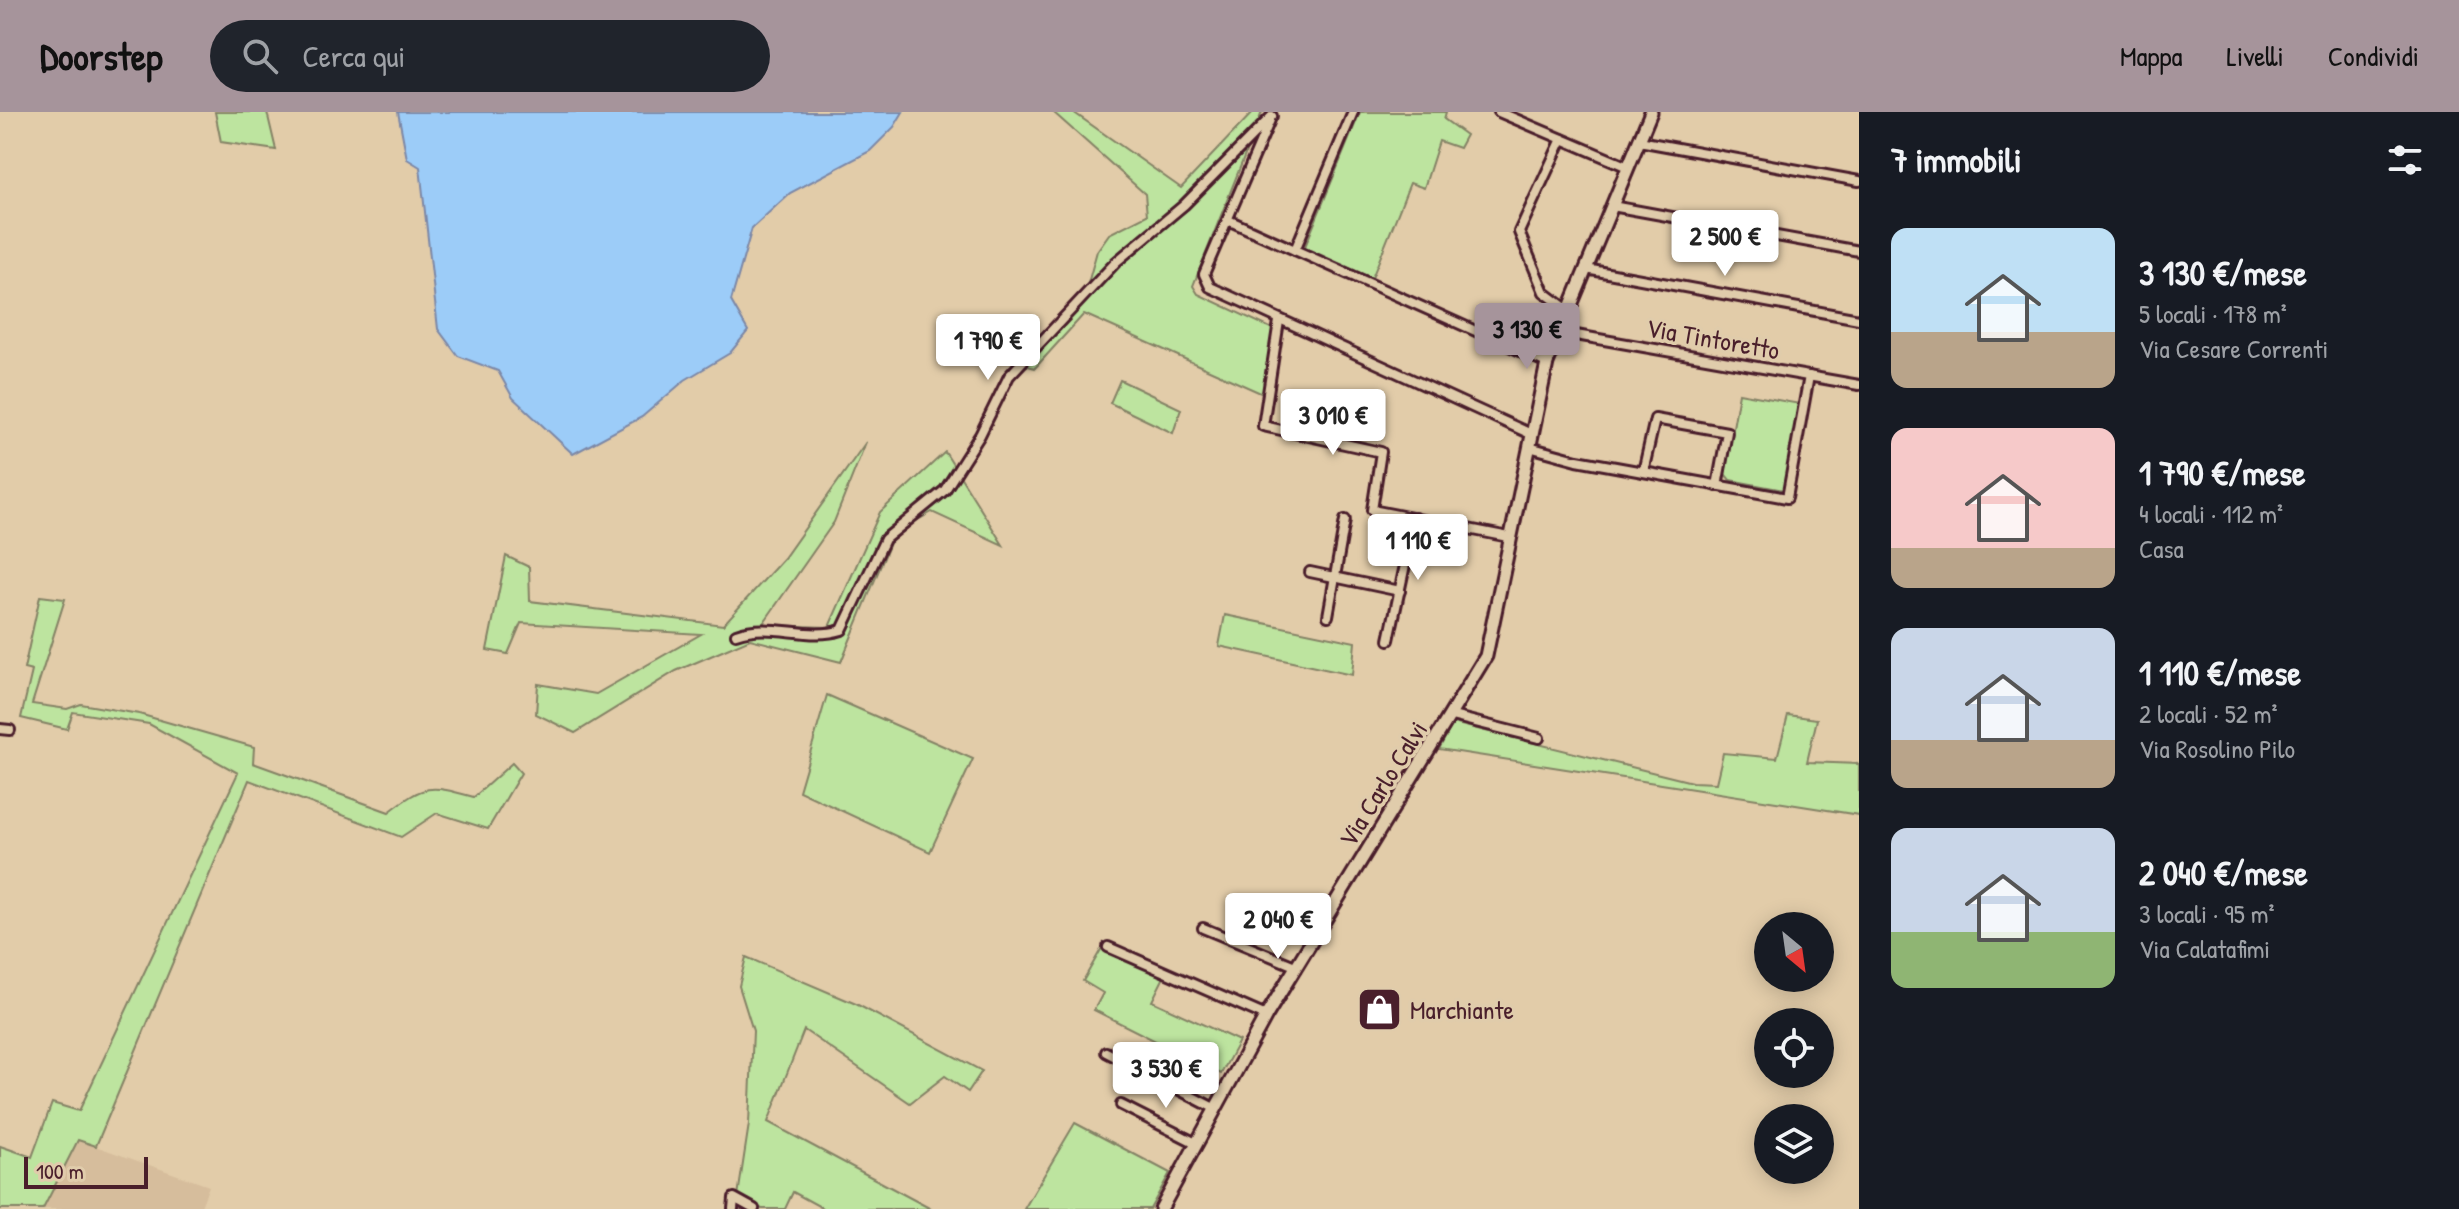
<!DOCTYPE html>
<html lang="it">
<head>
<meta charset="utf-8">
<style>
	:root { --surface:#171b24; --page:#20242c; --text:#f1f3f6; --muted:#9ea1a6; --accent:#a6949b }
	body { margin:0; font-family:"Patrick Hand",sans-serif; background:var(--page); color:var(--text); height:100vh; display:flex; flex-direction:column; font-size:30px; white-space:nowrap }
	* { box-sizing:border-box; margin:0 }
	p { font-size:26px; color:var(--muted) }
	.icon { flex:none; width:44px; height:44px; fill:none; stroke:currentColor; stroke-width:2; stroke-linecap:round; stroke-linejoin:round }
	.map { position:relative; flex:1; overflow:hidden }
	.drawer { display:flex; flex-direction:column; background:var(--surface); width:600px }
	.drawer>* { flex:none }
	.needle { width:52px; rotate:151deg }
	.buttons { position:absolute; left:1754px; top:800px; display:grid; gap:16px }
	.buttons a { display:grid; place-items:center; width:80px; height:80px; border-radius:50%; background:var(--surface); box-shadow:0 4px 20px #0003; font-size:40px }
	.scale { position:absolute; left:24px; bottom:20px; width:124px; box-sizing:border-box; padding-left:8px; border:4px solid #4a1f2b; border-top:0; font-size:22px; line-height:28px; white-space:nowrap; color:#4a1f2b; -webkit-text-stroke:6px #e0ccab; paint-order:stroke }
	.price { position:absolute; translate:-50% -68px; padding:0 18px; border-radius:8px; background:#fff; color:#222; font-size:26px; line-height:52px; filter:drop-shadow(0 2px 4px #0008) }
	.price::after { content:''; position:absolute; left:50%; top:48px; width:24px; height:18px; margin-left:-12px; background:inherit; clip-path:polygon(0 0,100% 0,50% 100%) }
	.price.selected { background:var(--accent); color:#111 }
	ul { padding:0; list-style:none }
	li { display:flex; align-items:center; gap:24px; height:200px; padding:0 32px }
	li span { display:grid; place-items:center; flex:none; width:224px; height:160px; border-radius:16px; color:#555 }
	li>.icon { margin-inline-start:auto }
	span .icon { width:96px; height:96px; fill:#fffc; stroke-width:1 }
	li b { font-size:34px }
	h2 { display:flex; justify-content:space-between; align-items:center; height:96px; padding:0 32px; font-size:34px }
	header { display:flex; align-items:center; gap:48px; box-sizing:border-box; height:112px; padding:0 40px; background:var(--accent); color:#111 }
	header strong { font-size:38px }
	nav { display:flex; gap:44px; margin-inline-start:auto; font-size:28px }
	.search { width:560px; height:72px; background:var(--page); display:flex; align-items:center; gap:20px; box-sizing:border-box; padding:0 28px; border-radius:44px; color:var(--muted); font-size:30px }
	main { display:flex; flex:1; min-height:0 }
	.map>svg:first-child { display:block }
	.built { fill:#d6bd9c }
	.green { fill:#bde49f; stroke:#848265; stroke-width:2 }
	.water { fill:#9cccf8; stroke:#7b87a6; stroke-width:2 }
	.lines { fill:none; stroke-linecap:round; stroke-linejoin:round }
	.street-casing { stroke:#4a1f2b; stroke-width:14 }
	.secondary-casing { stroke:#4a1f2b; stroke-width:17 }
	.street { stroke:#e0ccab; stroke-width:8 }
	.secondary { stroke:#e0ccab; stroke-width:11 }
	.labels { text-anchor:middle; stroke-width:7; stroke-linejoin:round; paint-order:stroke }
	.street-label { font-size:26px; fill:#4a1f2b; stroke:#e0ccab }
	.poi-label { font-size:26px; fill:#4a1f2b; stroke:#e0ccab; text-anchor:start }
</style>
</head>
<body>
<header>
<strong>Doorstep</strong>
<div class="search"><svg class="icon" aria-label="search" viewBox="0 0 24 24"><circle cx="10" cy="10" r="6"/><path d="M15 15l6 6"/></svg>Cerca qui</div>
<nav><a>Mappa</a><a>Livelli</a><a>Condividi</a></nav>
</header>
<main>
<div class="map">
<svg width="1859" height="1097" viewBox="0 0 1859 1097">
	<rect width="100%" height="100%" fill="#e2cca9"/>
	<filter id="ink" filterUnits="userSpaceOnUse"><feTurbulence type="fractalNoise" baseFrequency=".0125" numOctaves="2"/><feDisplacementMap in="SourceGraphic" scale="16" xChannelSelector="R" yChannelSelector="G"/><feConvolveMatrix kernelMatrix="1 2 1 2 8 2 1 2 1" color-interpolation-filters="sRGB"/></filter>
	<g filter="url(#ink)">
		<polygon class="built" points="78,1028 209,1074 200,1097 43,1097"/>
		<g class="green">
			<polygon points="215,0 267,0 276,38 221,30"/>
			<polygon points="1053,0 1073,0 1181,76 1253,0 1262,0 1193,174 1198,182 1275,218 1263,282 1084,202 1035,256 1021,252 1071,200 1087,175 1097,139 1109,122 1147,103 1145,82"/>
			<polygon points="1360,0 1446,0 1444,7 1466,23 1459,36 1439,29 1424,76 1410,71 1372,166 1304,137"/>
			<polygon points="1120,268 1181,297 1173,321 1110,291"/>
			<polygon points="1739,281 1800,292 1784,378 1730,368 1725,362"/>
			<polygon points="866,330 834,410 762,513 829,515 880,400 945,340 1003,433 932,400 904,416 890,431 841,550 750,527 676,559 575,621 536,602 538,572 596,582 701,522 521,511 508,542 487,538 506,444 529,455 530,489 723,513 784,446"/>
			<path d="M40,484l25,3 -33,105 35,5 14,-5 58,10 115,33 -1,16 136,49c37,-29 41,-27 85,-15l38,-34 9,10 -33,56 -51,-16 -36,24 -152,-57 -153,366 -18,-6 -35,69h-43v-63l32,11 20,-54 27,8 159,-338 -89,-49 -76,-12 -6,17 -46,-11 11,-47 -8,-2z"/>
			<polygon points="1225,503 1355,530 1352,563 1219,534"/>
			<polygon points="827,583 973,647 930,740 799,679"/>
			<polygon points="1788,603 1817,607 1807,650 1859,652 1859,703 1439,637 1453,611 1692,670 1716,671 1723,641 1777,646"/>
			<polygon points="1103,834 1165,863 1152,889 1239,929 1221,962 1094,898 1103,881 1083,869"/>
			<polygon points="746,845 856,892 982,959 968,980 945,964 910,991 804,918 768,1010 931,1097 824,1097 793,1080 785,1097 762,1097 738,1084 749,1012 753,919 739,874"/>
			<polygon points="1075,1011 1170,1061 1150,1097 1024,1097"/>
		</g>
		<polygon class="water" points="398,0 903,0 894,15 870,39 790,81 752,116 731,189 748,219 730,241 685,268 642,305 573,342 513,286 498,259 458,244 438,217 420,55 407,47"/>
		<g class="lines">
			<defs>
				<g id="street">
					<polyline points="1499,0 1628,55"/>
					<polyline points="1270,8 1204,162 1210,175 1531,322"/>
					<polyline points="1562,27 1519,120 1544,180 1568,198"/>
					<polyline points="1639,29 1859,69"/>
					<polyline points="1612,94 1859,139"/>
					<polyline points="1228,108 1547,251"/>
					<polyline points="1295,138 1353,0"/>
					<polyline points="1586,157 1859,207"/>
					<polyline points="1279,209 1263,314 1381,340 1372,398 1509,425"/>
					<polyline points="1559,220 1859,273"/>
					<polyline points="1529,335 1577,348 1787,386 1809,264"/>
					<polyline points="1643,360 1655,307 1727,320 1717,374"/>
					<polyline points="1310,460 1400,479"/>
					<polyline points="1328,504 1345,408"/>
					<path d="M736,522c35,-13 71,7 106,-4l43,-91 60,-49 35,-55 29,-59 107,-114 68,-57 88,-89"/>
					<polyline points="1389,528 1415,406"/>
					<polyline points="1452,604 1539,626"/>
					<polyline points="0,617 10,618"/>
					<polyline points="1203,816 1295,854"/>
					<polyline points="1108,835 1266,904"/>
					<polyline points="1106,940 1214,996"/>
					<polyline points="1121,993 1196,1031"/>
					<polyline points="733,1097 734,1086 754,1097"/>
				</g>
				<polyline id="secondary" points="1161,1097 1266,904 1486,544 1547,251 1651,0"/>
			</defs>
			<use href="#street" class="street-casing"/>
			<use href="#secondary" class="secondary-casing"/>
			<use href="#street" class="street"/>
			<use href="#secondary" class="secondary"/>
		</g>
	</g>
	<defs>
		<symbol id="shop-square" viewBox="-11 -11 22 22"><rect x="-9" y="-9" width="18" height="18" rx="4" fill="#4a1f2b" stroke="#e0ccab"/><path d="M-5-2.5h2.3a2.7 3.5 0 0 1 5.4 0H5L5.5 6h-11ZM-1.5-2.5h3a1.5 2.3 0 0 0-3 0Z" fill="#fff"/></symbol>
	</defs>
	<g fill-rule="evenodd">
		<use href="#shop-square" x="1354" y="872" width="51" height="51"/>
	</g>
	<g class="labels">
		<g class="street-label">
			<text transform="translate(1713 227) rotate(10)" y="9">Via Tintoretto</text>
			<text transform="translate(1383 672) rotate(-58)" y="9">Via Carlo Calvi</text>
		</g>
		<g class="poi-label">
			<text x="1410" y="907">Marchiante</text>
		</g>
	</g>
</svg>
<div class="buttons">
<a><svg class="needle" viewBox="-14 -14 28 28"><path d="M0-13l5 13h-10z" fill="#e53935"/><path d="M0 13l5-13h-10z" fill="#9ea1a6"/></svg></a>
<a><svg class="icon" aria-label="locate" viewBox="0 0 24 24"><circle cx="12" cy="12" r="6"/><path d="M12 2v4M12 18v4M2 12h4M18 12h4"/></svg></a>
<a><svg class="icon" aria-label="layers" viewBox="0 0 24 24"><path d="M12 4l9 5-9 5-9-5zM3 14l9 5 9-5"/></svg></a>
</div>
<div class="scale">100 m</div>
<b class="price" style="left:1725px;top:166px">2 500 €</b>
<b class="price selected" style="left:1527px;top:259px">3 130 €</b>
<b class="price" style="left:988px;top:270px">1 790 €</b>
<b class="price" style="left:1333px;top:345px">3 010 €</b>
<b class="price" style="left:1418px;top:470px">1 110 €</b>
<b class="price" style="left:1278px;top:849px">2 040 €</b>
<b class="price" style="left:1166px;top:998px">3 530 €</b>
</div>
<section class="drawer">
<h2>7 immobili<svg class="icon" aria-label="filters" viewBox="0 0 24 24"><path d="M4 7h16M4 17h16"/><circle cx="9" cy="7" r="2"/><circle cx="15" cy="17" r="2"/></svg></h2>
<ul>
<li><span style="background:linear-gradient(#bfe0f5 65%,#b9a48a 0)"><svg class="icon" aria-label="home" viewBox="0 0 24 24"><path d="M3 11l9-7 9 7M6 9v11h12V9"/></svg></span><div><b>3 130 €/mese</b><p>5 locali · 178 m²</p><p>Via Cesare Correnti</p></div></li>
<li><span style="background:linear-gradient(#f6c9c9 75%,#b9a48a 0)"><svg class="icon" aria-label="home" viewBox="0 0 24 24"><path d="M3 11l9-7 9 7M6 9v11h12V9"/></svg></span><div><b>1 790 €/mese</b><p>4 locali · 112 m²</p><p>Casa</p></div></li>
<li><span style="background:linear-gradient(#c9d6e8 70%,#b9a48a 0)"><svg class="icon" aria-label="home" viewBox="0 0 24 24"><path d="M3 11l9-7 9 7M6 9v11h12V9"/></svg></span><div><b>1 110 €/mese</b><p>2 locali · 52 m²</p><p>Via Rosolino Pilo</p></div></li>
<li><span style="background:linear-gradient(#c9d6e8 65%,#8fb573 0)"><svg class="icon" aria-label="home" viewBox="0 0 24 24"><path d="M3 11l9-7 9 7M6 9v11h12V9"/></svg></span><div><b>2 040 €/mese</b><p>3 locali · 95 m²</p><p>Via Calatafimi</p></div></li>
</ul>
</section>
</main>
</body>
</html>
